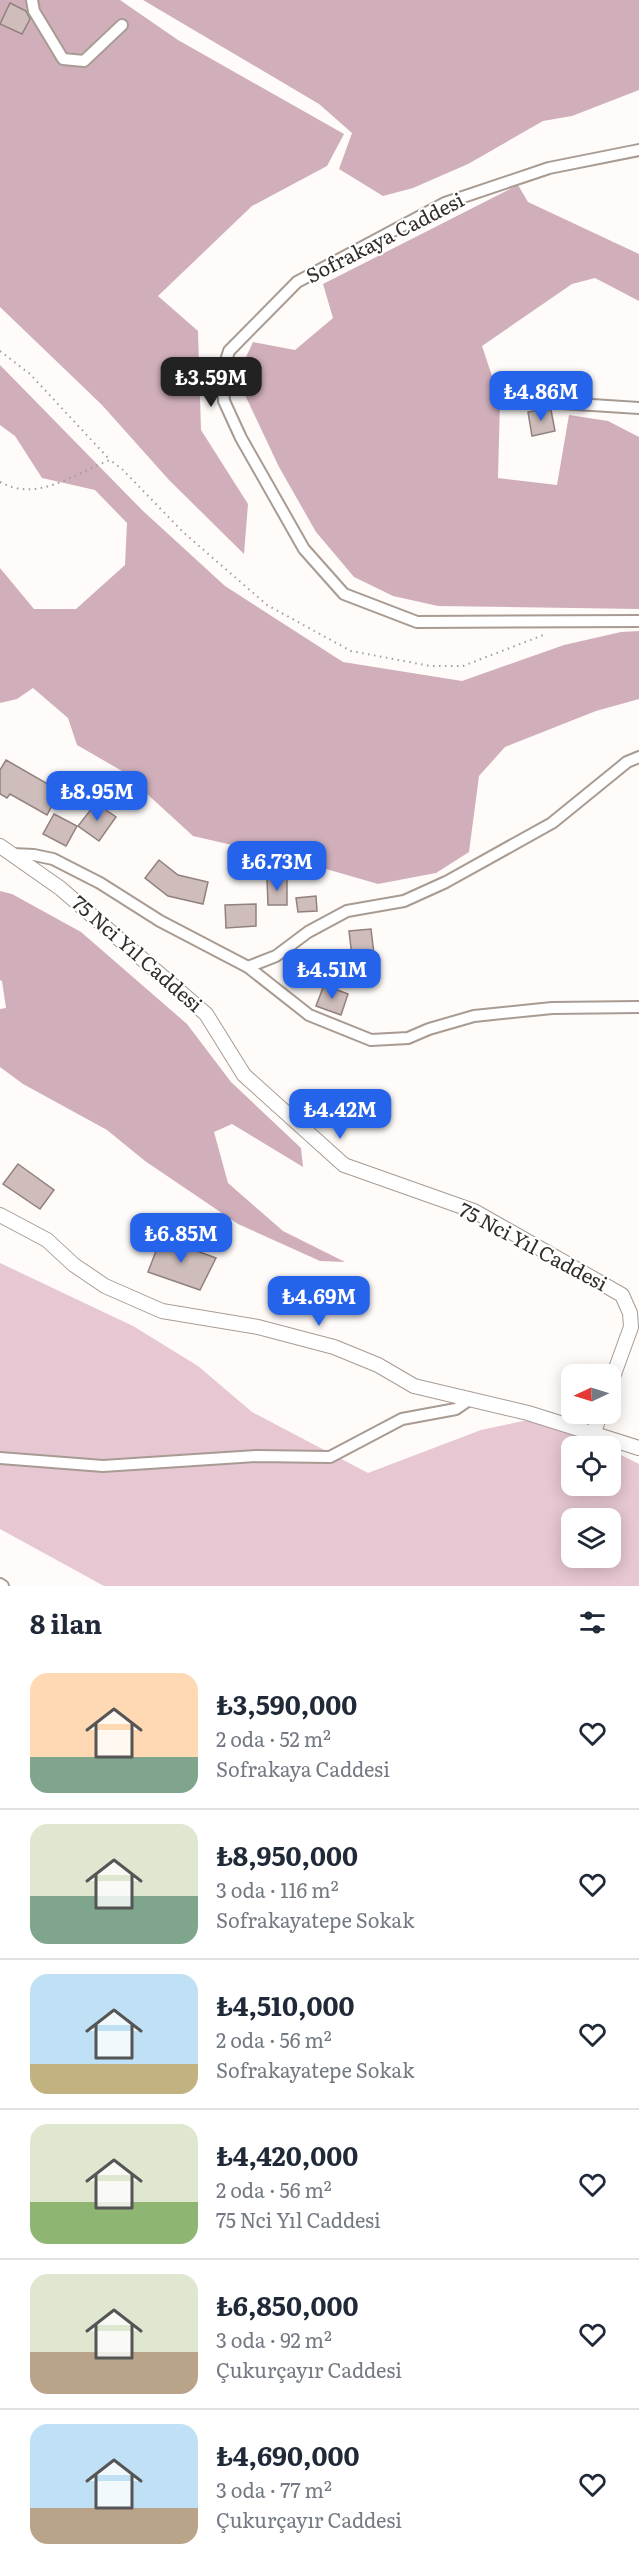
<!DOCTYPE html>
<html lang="tr">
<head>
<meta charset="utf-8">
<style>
	:root { --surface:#fff; --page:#f6f6f7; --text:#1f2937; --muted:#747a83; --line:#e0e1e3; --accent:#2563eb }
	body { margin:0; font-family:Literata,serif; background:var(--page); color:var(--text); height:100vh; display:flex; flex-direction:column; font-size:22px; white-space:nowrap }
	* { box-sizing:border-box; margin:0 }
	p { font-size:20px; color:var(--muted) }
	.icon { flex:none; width:33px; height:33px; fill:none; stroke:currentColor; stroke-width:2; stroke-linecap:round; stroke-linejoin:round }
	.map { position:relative; height:1586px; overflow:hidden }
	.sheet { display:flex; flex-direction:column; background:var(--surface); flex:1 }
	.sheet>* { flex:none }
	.needle { width:39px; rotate:266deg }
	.fabs { position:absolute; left:561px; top:1364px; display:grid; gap:12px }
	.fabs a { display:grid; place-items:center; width:60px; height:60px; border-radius:12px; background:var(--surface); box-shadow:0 3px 15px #0003; font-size:30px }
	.price { position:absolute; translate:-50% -51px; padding:0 14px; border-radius:12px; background:var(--accent); color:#fff; font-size:20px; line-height:39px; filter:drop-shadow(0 2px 3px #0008) }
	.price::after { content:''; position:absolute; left:50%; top:36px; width:18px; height:14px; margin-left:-9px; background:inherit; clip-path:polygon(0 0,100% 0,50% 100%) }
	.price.current { background:#222; color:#fff }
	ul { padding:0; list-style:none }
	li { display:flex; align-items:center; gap:18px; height:150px; padding:0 30px }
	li+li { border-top:2px solid var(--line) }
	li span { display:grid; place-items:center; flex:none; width:168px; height:120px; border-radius:18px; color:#555 }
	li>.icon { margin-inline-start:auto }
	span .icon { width:72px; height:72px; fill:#fffc; stroke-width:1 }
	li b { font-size:26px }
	h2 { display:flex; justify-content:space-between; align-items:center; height:72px; padding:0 30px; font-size:26px }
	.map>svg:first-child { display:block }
	.green { fill:#e6c7d2; fill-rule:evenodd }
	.forest { fill:#d0afbb }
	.building { fill:#cebdbb; stroke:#91817f; stroke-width:1.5 }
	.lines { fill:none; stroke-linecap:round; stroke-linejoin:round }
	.minor-casing { stroke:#a89b92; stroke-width:14 }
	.tertiary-casing { stroke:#a89b92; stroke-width:16 }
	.path { stroke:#a19d9a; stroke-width:2; stroke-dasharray:1.5 4.5; stroke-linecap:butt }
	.minor { stroke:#fff; stroke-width:10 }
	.tertiary { stroke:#fff; stroke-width:14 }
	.labels { text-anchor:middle; stroke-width:4.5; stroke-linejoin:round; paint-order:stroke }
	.street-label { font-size:20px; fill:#332e2a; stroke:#fff }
</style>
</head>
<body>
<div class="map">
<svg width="639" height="1586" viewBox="0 0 639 1586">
	<rect width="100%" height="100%" fill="#fefbf9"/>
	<path class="green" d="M0,1263l133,63 65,40 54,46 116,61 113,-43 60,-13 60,29h-29v39h38l1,-35 28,14v122h-535l-104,-57zM572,1518h38v39h-38z"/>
	<g class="forest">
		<polygon points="0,0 120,0 178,40 344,134 327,166 252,206 158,296 198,331 201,430 248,504 244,554 169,480 102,405 0,307"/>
		<polygon points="143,0 639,0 639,90 572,116 543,121 468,164 413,188 383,196 339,169 352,133 319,104"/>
		<polygon points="518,185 528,202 639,254 639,301 595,278 572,284 482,346 500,400 498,478 557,485 569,415 608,421 639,437 639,609 438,606 393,596 354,577 316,532 279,467 245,395 240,370 253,342 295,350 333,318 323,284"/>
		<polygon points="0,365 142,510 225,586 343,662 462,681 564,645 621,632 639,631 639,699 596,711 505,747 479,776 469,852 436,873 378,884 288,858 193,836 122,771 77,745 68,718 33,688 17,699 0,703 0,568 34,609 76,609 125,565 127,523 95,490 42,478 15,436 0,425"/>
		<polygon points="0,891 12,894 81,932 187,1024 231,1082 301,1148 303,1167 232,1124 214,1132 228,1183 283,1231 345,1262 320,1261 238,1224 145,1161 107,1130 23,1084 0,1067 0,1009 6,1008 2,981 0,980"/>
	</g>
	<g class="building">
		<polygon points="10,3 26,11 30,19 22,34 0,24"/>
		<polygon points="544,409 551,410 555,431 532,436 528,412"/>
		<polygon points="6,760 60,791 47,815 10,794 7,798 0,794 0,770"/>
		<polygon points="96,803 116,817 99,841 78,826"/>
		<polygon points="54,814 77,826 66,846 43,834"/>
		<polygon points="159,860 178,875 208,882 203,904 168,896 145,878"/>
		<polygon points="287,878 287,905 268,905 267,879"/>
		<polygon points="316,896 317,911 298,912 296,898"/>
		<polygon points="256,904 256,926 226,928 225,905"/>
		<polygon points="371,929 374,954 352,956 349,931"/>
		<polygon points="324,985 348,994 341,1015 316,1006"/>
		<polygon points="18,1164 54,1190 40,1209 3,1184"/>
		<polygon points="161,1238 216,1258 200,1290 148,1272"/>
	</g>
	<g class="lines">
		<defs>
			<g id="minor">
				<polyline points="32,0 34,11 63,59 84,61 122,25"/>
				<polyline points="639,150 549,168 445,203 297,282 229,351 222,373 224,401 241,438 304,549 344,594 417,622 639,621"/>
				<polyline points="545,402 639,408"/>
				<polyline points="12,854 34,855 53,859 100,883 160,921 248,967 309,1015 371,1040 408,1038 429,1029 474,1016 552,1008 639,1007"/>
				<polyline points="248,967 276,956 308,932 347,911 404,901 446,882 552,823 627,762 639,757"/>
				<polyline points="0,1458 103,1466 256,1456 330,1457 402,1419 456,1409 469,1400"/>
				<polyline points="0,1584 3,1586"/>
			</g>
			<g id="tertiary">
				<polyline points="0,846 60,888 206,1014 244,1075 344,1165 474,1211 622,1295 630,1313 631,1327 610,1385"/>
				<polyline points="0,1215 47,1240 74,1265 105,1286 162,1311 258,1327 334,1347 378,1365 414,1386 528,1413 639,1448"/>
				<polyline points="593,1434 601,1413"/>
			</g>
		</defs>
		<use href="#minor" class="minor-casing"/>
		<use href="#tertiary" class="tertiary-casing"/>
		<g class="path">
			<polyline points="0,351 30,374 110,460"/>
			<path d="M0,482c38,21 75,-9 110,-22l12,9 61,63 84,73 84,46 79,15h33l83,-32"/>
		</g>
		<use href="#minor" class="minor"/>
		<use href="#tertiary" class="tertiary"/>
	</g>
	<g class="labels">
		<g class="street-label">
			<text transform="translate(385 238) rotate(-27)" y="7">Sofrakaya Caddesi</text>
			<text transform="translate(137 954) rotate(41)" y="7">75 Nci Yıl Caddesi</text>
			<text transform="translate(533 1247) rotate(28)" y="7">75 Nci Yıl Caddesi</text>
		</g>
	</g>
</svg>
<div class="fabs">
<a><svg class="needle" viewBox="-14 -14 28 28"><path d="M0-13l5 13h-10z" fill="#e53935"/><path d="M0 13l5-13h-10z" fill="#747a83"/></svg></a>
<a><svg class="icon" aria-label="locate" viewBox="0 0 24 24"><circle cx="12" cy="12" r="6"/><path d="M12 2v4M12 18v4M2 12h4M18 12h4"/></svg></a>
<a><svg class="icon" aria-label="layers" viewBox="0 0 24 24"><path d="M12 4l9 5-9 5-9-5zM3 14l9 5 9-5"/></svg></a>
</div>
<b class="price current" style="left:211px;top:408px">₺3.59M</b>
<b class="price" style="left:541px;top:422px">₺4.86M</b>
<b class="price" style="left:97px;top:822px">₺8.95M</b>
<b class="price" style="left:277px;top:892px">₺6.73M</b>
<b class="price" style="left:332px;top:1000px">₺4.51M</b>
<b class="price" style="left:340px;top:1140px">₺4.42M</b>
<b class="price" style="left:181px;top:1264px">₺6.85M</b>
<b class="price" style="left:319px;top:1327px">₺4.69M</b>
</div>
<section class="sheet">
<h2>8 ilan<svg class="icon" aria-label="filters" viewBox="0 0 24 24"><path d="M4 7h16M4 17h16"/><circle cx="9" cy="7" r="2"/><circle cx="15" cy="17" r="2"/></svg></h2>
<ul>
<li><span style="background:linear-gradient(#ffd9b3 70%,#7fa58c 0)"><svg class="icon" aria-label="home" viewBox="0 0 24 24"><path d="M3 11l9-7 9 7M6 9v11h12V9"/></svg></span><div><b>₺3,590,000</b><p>2 oda · 52 m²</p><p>Sofrakaya Caddesi</p></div><svg class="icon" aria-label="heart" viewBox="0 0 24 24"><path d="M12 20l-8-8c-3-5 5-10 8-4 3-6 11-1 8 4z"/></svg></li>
<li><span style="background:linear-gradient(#dfe7d0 60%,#7fa58c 0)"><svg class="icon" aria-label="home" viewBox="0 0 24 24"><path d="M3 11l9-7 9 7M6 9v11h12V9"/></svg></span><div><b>₺8,950,000</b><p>3 oda · 116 m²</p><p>Sofrakayatepe Sokak</p></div><svg class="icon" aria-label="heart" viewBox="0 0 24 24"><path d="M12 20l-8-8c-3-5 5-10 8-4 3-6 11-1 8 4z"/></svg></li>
<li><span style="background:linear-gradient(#bfe0f5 75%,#c2b280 0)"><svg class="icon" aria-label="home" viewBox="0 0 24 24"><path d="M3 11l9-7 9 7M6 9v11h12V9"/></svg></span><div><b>₺4,510,000</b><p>2 oda · 56 m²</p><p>Sofrakayatepe Sokak</p></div><svg class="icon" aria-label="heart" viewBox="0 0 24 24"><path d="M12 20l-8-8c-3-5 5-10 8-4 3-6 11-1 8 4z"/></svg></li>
<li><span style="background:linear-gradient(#dfe7d0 65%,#8fb573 0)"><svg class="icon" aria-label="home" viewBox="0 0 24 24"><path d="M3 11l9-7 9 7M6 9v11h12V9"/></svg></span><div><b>₺4,420,000</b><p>2 oda · 56 m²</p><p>75 Nci Yıl Caddesi</p></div><svg class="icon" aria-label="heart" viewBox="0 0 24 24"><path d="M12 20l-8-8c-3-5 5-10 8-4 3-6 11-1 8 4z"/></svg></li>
<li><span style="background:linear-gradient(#dfe7d0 65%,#b9a48a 0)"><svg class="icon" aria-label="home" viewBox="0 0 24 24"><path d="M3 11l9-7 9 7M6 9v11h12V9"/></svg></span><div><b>₺6,850,000</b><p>3 oda · 92 m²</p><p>Çukurçayır Caddesi</p></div><svg class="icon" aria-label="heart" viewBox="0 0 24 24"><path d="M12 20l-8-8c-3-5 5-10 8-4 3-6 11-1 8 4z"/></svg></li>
<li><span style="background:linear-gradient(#bfe0f5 70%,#b9a48a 0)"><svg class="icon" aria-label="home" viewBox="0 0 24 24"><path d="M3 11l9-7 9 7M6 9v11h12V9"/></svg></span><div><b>₺4,690,000</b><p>3 oda · 77 m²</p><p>Çukurçayır Caddesi</p></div><svg class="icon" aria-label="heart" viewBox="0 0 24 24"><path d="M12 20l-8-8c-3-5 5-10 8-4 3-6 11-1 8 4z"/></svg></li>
</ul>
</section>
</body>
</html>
